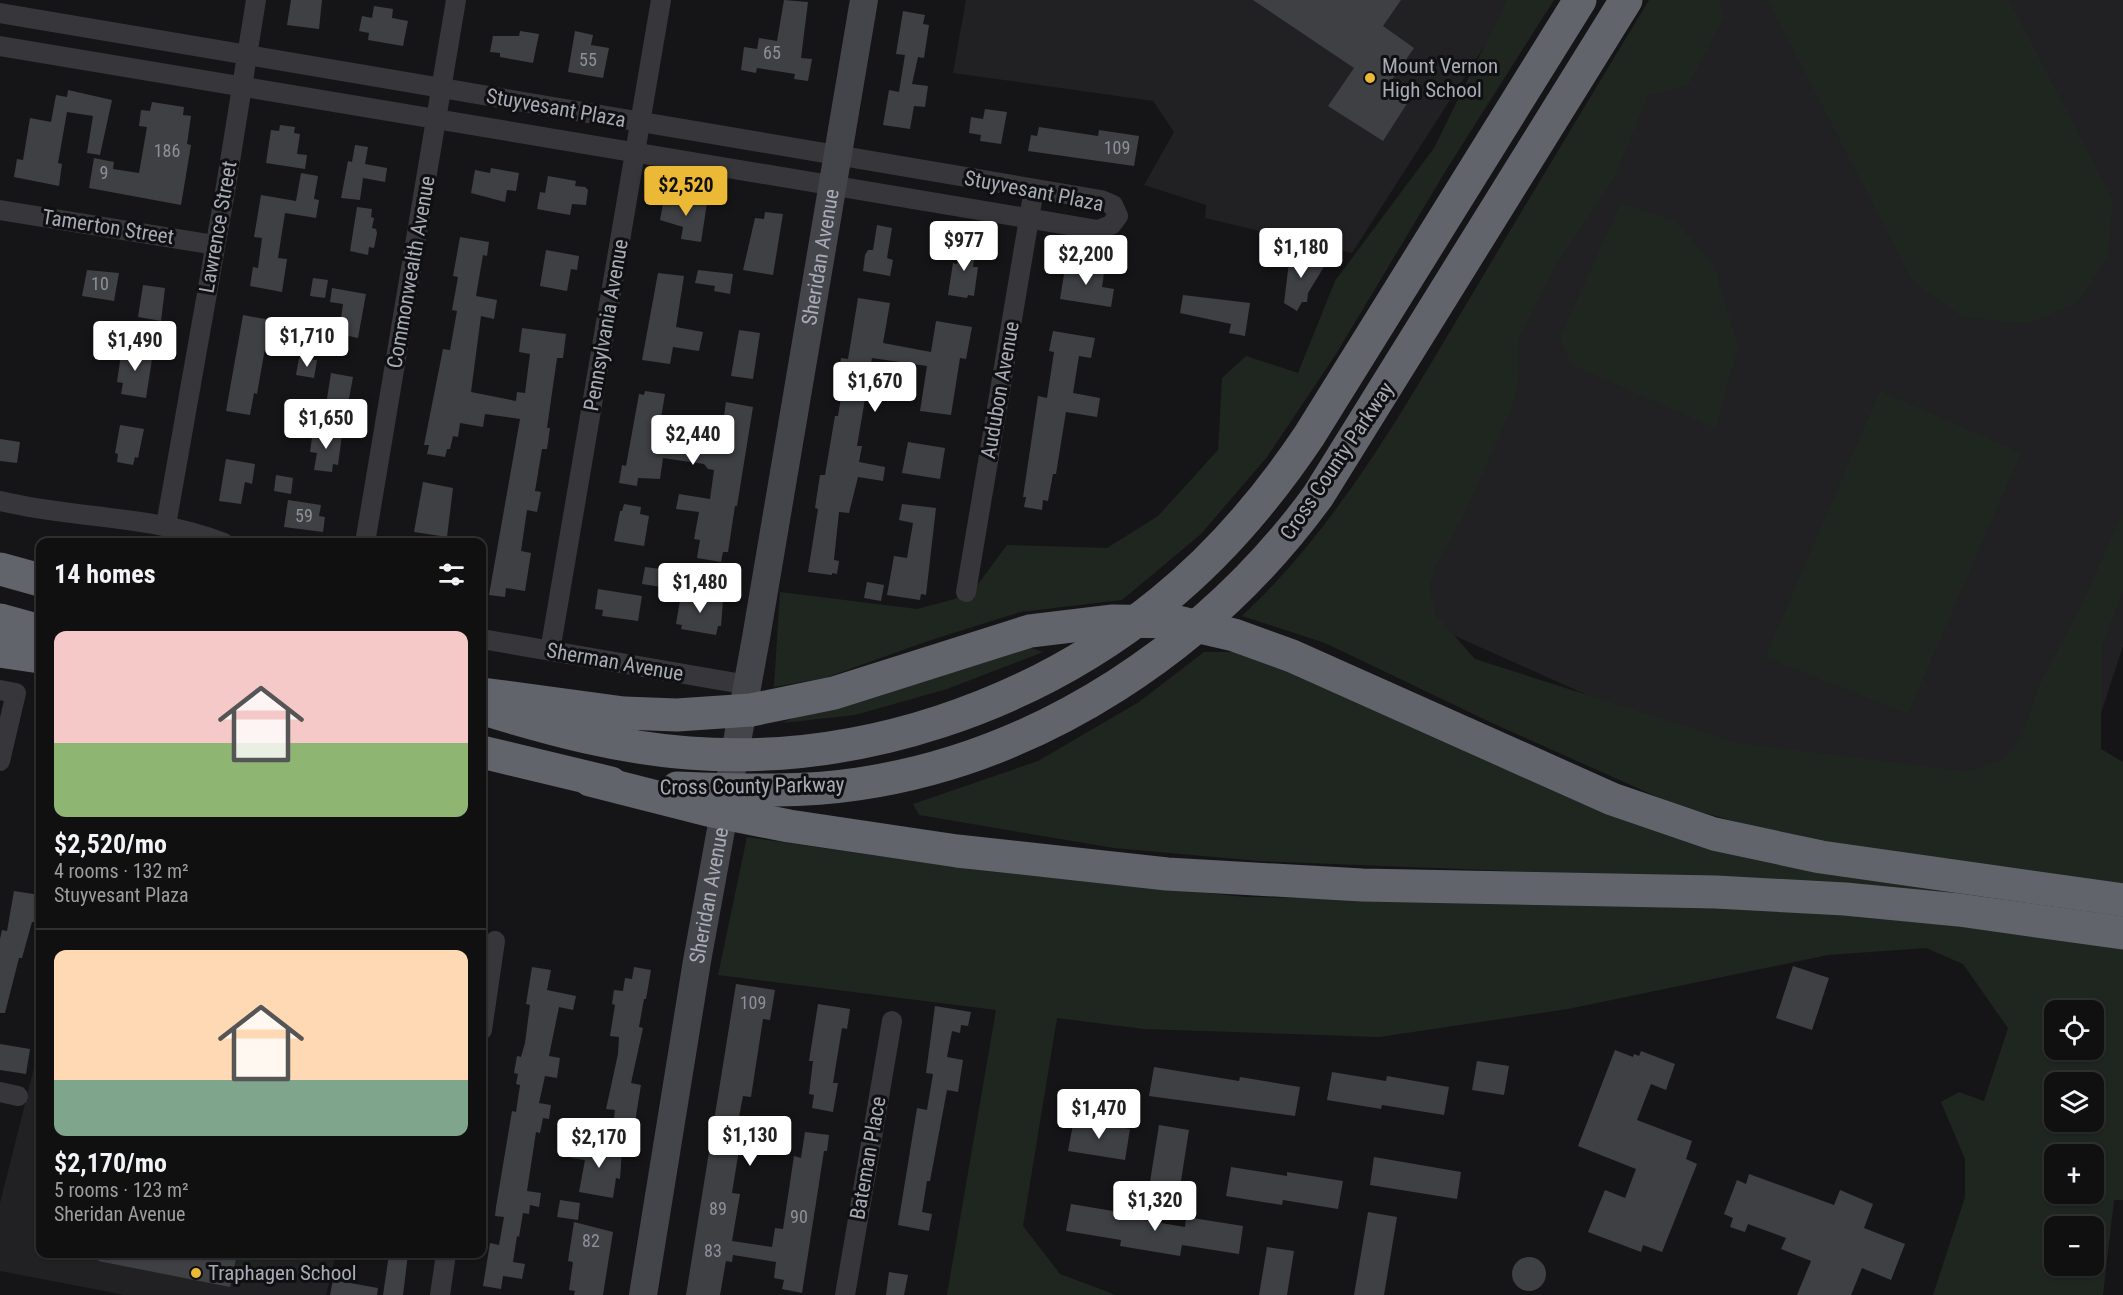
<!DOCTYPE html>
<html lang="en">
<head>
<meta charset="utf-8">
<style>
	:root { --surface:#101011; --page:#1e1e1f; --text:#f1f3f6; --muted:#9c9d9f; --line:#303031; --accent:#ecb937 }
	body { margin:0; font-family:"Roboto Condensed",sans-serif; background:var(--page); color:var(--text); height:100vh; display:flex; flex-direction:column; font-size:22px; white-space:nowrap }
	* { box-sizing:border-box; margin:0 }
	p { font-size:20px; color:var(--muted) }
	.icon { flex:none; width:33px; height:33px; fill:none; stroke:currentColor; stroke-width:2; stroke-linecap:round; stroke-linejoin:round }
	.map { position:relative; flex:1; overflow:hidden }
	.details { position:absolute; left:36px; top:538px; width:450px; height:720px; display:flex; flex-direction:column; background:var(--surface); border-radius:12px; box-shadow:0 2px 4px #0004,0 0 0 2px var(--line) }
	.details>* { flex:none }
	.buttons { position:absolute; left:2044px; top:1000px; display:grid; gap:12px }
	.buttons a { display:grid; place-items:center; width:60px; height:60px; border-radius:12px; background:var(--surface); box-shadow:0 2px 4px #0004,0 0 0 2px var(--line); font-size:30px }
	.price { position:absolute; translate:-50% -51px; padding:0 14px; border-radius:6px; background:#fff; color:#222; font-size:20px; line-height:39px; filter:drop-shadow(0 2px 3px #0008) }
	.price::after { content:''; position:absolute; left:50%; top:36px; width:18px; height:14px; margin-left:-9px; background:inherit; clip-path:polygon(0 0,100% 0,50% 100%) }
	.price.current { background:var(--accent); color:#111 }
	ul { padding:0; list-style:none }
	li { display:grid; align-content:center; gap:12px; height:318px; padding:0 18px }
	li+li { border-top:2px solid var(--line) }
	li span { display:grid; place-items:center; height:186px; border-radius:12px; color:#555 }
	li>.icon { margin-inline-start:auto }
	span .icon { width:108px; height:108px; fill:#fffc; stroke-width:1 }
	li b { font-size:26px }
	h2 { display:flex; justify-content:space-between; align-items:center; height:72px; padding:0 18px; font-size:26px }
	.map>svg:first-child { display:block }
	.built { fill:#212124 }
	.green { fill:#1f2620; fill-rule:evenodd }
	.building { fill:#3f4044 }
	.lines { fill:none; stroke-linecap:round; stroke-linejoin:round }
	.street { stroke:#36363b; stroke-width:20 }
	.secondary { stroke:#44454b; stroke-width:28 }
	.highway { stroke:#62646c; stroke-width:33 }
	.poi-dot { fill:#ecb937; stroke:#101012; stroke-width:2 }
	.labels { text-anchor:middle; stroke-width:6; stroke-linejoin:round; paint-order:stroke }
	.number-label { font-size:18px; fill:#8d909a }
	.poi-label { font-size:21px; fill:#a7abb6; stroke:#101012; text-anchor:start }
	.street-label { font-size:21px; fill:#a7abb6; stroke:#101012 }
</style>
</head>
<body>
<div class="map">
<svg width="2123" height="1295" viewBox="0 0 2123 1295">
	<rect width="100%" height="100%" fill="#151517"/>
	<g class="built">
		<polygon points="966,0 1514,0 1352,253 1205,218 1206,205 1144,185 1174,132 1153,101 953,73"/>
		<polygon points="1678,0 2123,0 2123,646 2071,805 1701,746 1330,580"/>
		<polygon points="40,1044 40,1254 336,1254 326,1295 125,1295 0,1271 0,1203"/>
	</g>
	<g class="green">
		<polygon points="1507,0 1554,0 1448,167 1336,354 1267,457 1201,534 1122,600 1020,612 928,641 825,678 774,687 780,592 917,609 970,595 1007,545 1107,548 1158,516 1218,450 1222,378 1246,356 1298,373 1335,281 1434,148"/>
		<path d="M1649,0h71l4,18 -36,67 -40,10 -34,84 -59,87 -36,71 -1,45 -6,26 -49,109 -28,50 -6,20 7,28 39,44 263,84 230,29 38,-14 16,-23 17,-49 46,-88 38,-87v80l-22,58v100l22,13v130l-301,-46 -149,-42 -181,-81 -167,-80 -83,-27c94,-88 157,-199 222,-308 61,-103 123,-205 185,-308z"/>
		<polygon points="1768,0 2009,0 2113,200 2107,257 2077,303 2026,324 1962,317 1912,280"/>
		<polygon points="1621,203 1675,221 1714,266 1738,347 1715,428 1572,365 1560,338"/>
		<polygon points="1880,391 2021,453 1908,714 1765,657"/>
		<polygon points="1019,644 1043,652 947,689 855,715 782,723 811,710"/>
		<polygon points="1204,652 1253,652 1648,822 2123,910 2123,922 1787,882 1259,861 1114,848 919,815 913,804 1038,761 1139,702"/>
		<path d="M747,837l228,33 271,27 602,14 275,33v256h-9l-11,95h-170l32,-98v-38l-24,-57 18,-10 25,9 24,-73 -45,-64 -37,-16 -98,7 -260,54 -189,28 -235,-8 -87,-11 -34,208 37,48 56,21h-169l49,-285 -278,-35zM2055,1011h39v39h-39zM2055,1083h39v39h-39zM2055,1155h39v39h-39zM2055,1227h39v39h-39z"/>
		<polygon points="238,1254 262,1254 259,1271 235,1267"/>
	</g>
	<g class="building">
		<polygon points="291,0 322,0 319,29 287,25"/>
		<polygon points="784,0 808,2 801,58 812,59 808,81 794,79 795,74 757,68 756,73 741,70 744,47 757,49 759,38 777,41"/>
		<polygon points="1253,0 1401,0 1383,26 1414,48 1387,87 1408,102 1383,141 1328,106 1354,68"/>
		<polygon points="374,6 393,9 392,18 408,21 403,46 368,40 369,33 359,31 362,16 372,18"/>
		<polygon points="903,11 925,15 923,24 929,25 924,58 918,57 912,84 928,86 925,107 914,106 910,129 883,125 889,90 899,92 905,55 896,54"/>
		<polygon points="520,31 539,34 533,63 500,57 500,53 490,52 493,36 519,36"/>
		<polygon points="575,31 593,35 591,45 609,48 603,78 568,72"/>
		<polygon points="68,90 112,100 100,155 87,153 93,116 67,112 58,163 62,164 59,186 14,177 17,159 23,160 30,118 51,122 56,95 67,97"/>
		<polygon points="152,102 184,107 183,115 191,116 187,144 191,145 181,205 89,188 94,158 114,162 113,169 139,173 147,127 139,126 141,110 150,111"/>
		<polygon points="985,109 1007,112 1001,144 980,141 981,135 969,133 971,117 983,119"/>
		<polygon points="280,125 295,127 294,133 300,134 297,154 307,155 305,169 266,163 271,130 279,131"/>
		<polygon points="1039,127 1098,136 1099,130 1139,136 1134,166 1028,151 1031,135 1037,136"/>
		<polygon points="355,145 368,147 365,164 387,168 385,182 363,178 360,200 341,198 348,161 352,162"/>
		<polygon points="491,168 519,173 516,191 507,190 505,202 471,193 475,170 490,173"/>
		<polygon points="301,173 318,176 314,199 319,200 316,218 285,213 278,258 287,259 282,292 250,286 253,267 258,268 262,238 254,237 261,195 296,201"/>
		<polygon points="548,176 576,181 575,186 585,187 588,190 586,205 572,204 570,215 537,209 540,192 545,193"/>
		<polygon points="673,197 707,203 701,242 681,239 683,227 660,220 664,198 673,200"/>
		<polygon points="357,207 372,209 371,217 374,218 372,228 376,229 377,233 374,248 369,247 368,255 350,251"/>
		<polygon points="765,212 783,214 773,275 743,270 755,218 764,219"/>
		<polygon points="877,225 892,228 887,258 893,260 890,276 863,271 865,255 868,250 873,250"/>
		<polygon points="460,237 489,242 487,256 483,255 476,296 497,300 494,319 481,316 471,392 516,401 517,392 525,393 530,354 519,352 522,328 566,334 563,358 557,358 547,428 550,428 547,449 542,449 535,491 541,492 537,512 527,510 521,551 531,553 525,591 506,588 505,597 489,595 520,419 485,414 483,427 460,423 458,437 453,436 450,449 447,449 445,457 427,454 429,445 424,445 443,349 450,350 457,311 452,310 458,277 453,276"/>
		<polygon points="961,240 977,243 973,267 978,267 974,296 968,295 967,298 948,295 953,263 957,264"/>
		<polygon points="546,250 579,256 577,270 571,269 567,291 540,286"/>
		<polygon points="1290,254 1312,256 1325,265 1308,293 1307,302 1302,302 1297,311 1284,303"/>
		<polygon points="1082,265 1105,267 1102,287 1114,289 1111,307 1060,299 1065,268 1077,270"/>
		<polygon points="87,270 119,273 114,301 82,296"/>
		<polygon points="698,270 733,274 730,294 714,291 715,286 695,283"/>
		<polygon points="658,273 684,276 676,327 703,332 699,351 673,347 670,364 642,360"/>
		<polygon points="313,278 328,280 325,298 310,296"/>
		<polygon points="143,285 165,288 161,321 138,317"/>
		<polygon points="332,288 366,294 358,338 339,334 343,304 330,302"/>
		<polygon points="1183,295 1250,303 1245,336 1229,333 1231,324 1180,313"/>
		<polygon points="858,298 890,303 883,343 931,352 936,321 972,327 966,359 960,358 951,415 920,411 927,366 872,358 857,446 862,446 859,462 885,467 883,481 858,477 849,513 839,512 834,560 839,561 837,574 832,573 832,575 808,572 818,509 815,508 820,475 825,475 835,416 838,416 843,385 837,385 841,358 848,359"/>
		<polygon points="243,315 270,320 257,394 254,393 250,415 226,411"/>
		<polygon points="739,330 760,333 753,379 731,376"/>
		<polygon points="1053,331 1095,338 1091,358 1079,356 1073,393 1100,398 1097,417 1066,412 1056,474 1053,474 1048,501 1043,500 1042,510 1024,507 1026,497 1023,497 1038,396 1047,398 1054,352 1049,351"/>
		<polygon points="122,348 153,353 146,398 121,394 123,383 117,382"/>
		<polygon points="299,358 317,360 314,378 296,375"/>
		<polygon points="331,373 353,377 348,404 344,404 343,408 326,405"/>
		<polygon points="645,391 665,394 660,424 686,429 685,437 720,443 726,402 753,407 737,506 735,506 728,552 723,552 721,562 697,558 700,540 694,539 699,512 676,509 679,494 710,499 714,470 708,469 704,464 663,458 660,479 638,478 637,486 619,483 622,465 626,466 639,394 644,395"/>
		<polygon points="288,415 304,418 301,434 285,431"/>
		<polygon points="120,425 144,429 138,458 135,457 133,465 117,462 118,454 115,453"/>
		<polygon points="313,430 342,435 338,465 333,464 332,472 314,470 317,453 310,452"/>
		<polygon points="0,439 20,442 17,463 0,461"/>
		<polygon points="908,442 945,448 940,479 902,473"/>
		<polygon points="226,459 255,464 252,484 245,482 241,504 219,501"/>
		<polygon points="276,475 293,478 291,494 274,491"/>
		<polygon points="423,482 453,488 447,537 414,532"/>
		<polygon points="288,500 321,505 319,516 325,517 323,532 284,527"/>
		<polygon points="624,504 641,507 640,514 649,516 644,546 614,541 620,511 622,511"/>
		<polygon points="902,504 936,508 926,595 921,594 920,600 887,595 894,556 907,558 913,523 899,520"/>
		<polygon points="645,567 684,572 681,590 642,584"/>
		<polygon points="867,582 884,585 881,601 864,598"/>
		<polygon points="598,589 642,596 638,621 602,616 603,610 595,609"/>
		<polygon points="681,594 723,601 721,626 718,626 716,635 681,629 682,625 676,624"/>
		<polygon points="14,891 40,895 35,922 32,922 22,958 19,958 5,1013 0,1013 0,939 2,930 7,931"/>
		<polygon points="1793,966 1829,978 1812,1030 1776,1018"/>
		<polygon points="532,967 551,970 547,990 576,996 573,1010 559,1007 549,1056 560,1058 557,1078 545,1076 539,1103 551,1105 549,1119 543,1118 540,1133 536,1132 527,1191 541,1193 539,1207 530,1205 529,1214 523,1213 519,1237 517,1236 513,1262 525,1264 522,1279 503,1276 501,1289 483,1286 490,1243 499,1245 504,1217 495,1216 496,1207 512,1111 516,1112 520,1085 516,1084 518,1074 514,1073 517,1056 521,1057 525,1043 530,1005 526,1004"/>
		<polygon points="634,967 651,970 646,999 644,999 639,1027 643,1028 631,1083 641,1085 635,1122 614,1118 615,1110 606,1109 618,1054 619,1037 610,1036 615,1005 612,1004 614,990 623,991 625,978 632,979"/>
		<polygon points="736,984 775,990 770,1020 763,1019 751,1097 743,1096 738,1122 746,1123 744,1137 741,1137 732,1193 740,1194 732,1241 772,1247 775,1228 783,1229 794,1156 801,1158 805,1132 829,1135 827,1151 824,1151 802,1293 782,1289 784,1280 774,1278 776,1262 733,1255 732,1262 726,1261 720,1295 686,1295"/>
		<polygon points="818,1004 850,1009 847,1029 842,1028 833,1083 838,1083 833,1112 812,1108 814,1095 809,1094 813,1061 809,1061"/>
		<polygon points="935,1006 971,1012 968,1026 961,1025 960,1033 952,1031 947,1057 963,1060 958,1092 947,1090 930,1181 927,1181 922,1212 932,1214 929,1231 898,1225 917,1108 927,1110 933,1074 926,1073"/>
		<polygon points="0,1044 30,1049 26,1074 0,1070"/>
		<polygon points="1615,1050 1633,1057 1634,1054 1639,1056 1641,1051 1675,1064 1666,1090 1651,1084 1637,1120 1692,1141 1686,1159 1697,1164 1662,1252 1643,1245 1641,1252 1588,1232 1605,1190 1625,1198 1636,1169 1578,1146"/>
		<polygon points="1477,1061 1509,1066 1504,1095 1472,1090"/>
		<polygon points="1154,1067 1239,1081 1240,1077 1300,1087 1295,1116 1149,1096"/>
		<polygon points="1332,1072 1386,1081 1387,1076 1449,1087 1444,1115 1382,1105 1381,1109 1327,1100"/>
		<polygon points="1074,1119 1130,1129 1125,1160 1068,1151"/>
		<polygon points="1159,1125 1189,1130 1180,1187 1150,1182"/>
		<polygon points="574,1143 622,1151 620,1179 616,1178 613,1198 579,1192 585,1160 571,1158"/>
		<polygon points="1374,1157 1461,1172 1457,1199 1370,1185"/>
		<polygon points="1231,1167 1287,1176 1287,1172 1343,1181 1338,1209 1283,1200 1282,1205 1226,1196"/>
		<polygon points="1749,1174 1834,1205 1840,1190 1873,1204 1864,1228 1905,1244 1891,1280 1862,1268 1851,1295 1797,1295 1811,1261 1781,1249 1786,1238 1748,1224 1745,1232 1730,1227 1733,1218 1724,1214 1737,1180 1746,1184"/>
		<polygon points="560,1200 580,1203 578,1220 557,1217"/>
		<polygon points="1071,1204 1125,1213 1125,1217 1185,1227 1186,1217 1243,1226 1239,1254 1182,1245 1180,1256 1120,1246 1121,1240 1066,1231"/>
		<polygon points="1368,1212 1397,1217 1384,1295 1354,1295"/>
		<polygon points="574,1222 613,1232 603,1295 574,1295 575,1291 569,1290 573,1262 568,1261"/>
		<polygon points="1267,1247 1294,1251 1287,1295 1259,1295"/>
		<polygon points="99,1254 237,1254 230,1287 98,1261"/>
		<polygon points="389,1254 408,1254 403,1295 383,1295"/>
		<circle cx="1529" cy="1274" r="17"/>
		<polygon points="889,1272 908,1275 904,1295 886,1295"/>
		<polygon points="333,1280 378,1288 377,1295 330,1295"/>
	</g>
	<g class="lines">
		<g class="street">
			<polyline points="0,13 1101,200 1113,205 1118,216 1111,225 1098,230 0,46"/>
			<polyline points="0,210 215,245"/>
			<path d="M0,501c74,18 153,14 224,42"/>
			<polyline points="166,525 226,186 256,0"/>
			<polyline points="365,543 456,0"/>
			<polyline points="966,592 1034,189"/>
			<polyline points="482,639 748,685"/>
			<polyline points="550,651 661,0"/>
			<polyline points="0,690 16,693 0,761"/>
			<polyline points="482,1030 495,941"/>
			<polyline points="0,1092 18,1096"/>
			<polyline points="440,1295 446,1254"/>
			<polyline points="845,1295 892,1021"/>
		</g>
		<path class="secondary" id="s1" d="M643,1295l54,-334 59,-323 108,-638"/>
		<g class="highway">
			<polyline points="0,569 40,580"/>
			<polyline points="0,620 40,631"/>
			<polyline points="0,651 40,657"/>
			<polyline points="482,694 624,713 677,715 751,710 834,693 1030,631 1113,621 1178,622 1234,635 1292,656 1612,799 1714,834 1821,857 2123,900"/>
			<path d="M487,710c66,20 133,38 202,43 169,13 343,-46 473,-152 58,-47 106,-104 147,-165l271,-436"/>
			<polyline points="482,752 611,783"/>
			<polyline points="590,780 708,810 789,826 957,851 1167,874 1362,885 1716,892 1845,899 1959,910 2123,933"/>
			<path d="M677,788c60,2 122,5 181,-4 184,-27 352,-140 460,-288l308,-496"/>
		</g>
	</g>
	<g class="poi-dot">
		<circle cx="1370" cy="78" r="6"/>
		<circle cx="196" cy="1273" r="6"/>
	</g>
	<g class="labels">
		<g class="number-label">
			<text x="772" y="59">65</text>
			<text x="588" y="66">55</text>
			<text x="1117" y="154">109</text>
			<text x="167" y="157">186</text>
			<text x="104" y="179">9</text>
			<text x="100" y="290">10</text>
			<text x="304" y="522">59</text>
			<text x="753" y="1009">109</text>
			<text x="718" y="1215">89</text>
			<text x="799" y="1223">90</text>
			<text x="591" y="1247">82</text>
			<text x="713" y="1257">83</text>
		</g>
		<g class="poi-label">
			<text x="1382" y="73">Mount Vernon<tspan x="1382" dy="24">High School</tspan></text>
			<text x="208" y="1280">Traphagen School</text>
		</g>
		<g class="street-label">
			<text transform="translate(556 108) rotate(10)" y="7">Stuyvesant Plaza</text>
			<text transform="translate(1034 191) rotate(11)" y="7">Stuyvesant Plaza</text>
			<text transform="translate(108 227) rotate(9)" y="7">Tamerton Street</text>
			<text transform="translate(218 227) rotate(-80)" y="7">Lawrence Street</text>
			<text dy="7" stroke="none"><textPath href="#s1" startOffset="1053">Sheridan Avenue</textPath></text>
			<text transform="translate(411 272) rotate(-80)" y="7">Commonwealth Avenue</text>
			<text transform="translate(606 325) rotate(-80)" y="7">Pennsylvania Avenue</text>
			<text transform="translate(1000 390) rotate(-80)" y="7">Audubon Avenue</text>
			<text transform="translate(1337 461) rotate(-56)" y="7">Cross County Parkway</text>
			<text transform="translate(615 662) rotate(10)" y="7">Sherman Avenue</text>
			<text transform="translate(752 786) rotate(-1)" y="7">Cross County Parkway</text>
			<text dy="7" stroke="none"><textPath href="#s1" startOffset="405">Sheridan Avenue</textPath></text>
			<text transform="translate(868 1158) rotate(-80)" y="7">Bateman Place</text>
		</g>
	</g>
</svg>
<div class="buttons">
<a><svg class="icon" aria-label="locate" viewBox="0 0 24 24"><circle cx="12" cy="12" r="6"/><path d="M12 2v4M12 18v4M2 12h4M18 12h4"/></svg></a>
<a><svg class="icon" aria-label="layers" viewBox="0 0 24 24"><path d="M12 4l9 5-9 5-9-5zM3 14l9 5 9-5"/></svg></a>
<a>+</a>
<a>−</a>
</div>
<b class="price current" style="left:686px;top:217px">$2,520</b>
<b class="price" style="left:964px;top:272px">$977</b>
<b class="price" style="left:1301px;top:279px">$1,180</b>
<b class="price" style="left:1086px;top:286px">$2,200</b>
<b class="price" style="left:307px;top:368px">$1,710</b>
<b class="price" style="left:135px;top:372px">$1,490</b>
<b class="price" style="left:875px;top:413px">$1,670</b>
<b class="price" style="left:326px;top:450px">$1,650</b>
<b class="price" style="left:693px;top:466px">$2,440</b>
<b class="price" style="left:700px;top:614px">$1,480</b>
<b class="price" style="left:1099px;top:1140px">$1,470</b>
<b class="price" style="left:750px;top:1167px">$1,130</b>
<b class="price" style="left:599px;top:1169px">$2,170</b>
<b class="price" style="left:1155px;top:1232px">$1,320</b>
<section class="details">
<h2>14 homes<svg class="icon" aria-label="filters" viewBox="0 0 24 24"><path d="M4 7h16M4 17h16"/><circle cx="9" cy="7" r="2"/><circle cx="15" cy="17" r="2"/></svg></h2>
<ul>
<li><span style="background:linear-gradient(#f6c9c9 60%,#8fb573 0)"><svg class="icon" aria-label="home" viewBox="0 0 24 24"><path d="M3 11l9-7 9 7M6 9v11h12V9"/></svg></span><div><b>$2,520/mo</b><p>4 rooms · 132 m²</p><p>Stuyvesant Plaza</p></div></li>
<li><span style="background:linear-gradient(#ffd9b3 70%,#7fa58c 0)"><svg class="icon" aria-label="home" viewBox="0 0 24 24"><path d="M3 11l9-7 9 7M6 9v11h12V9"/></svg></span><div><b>$2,170/mo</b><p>5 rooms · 123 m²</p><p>Sheridan Avenue</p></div></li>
</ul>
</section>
</div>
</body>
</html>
